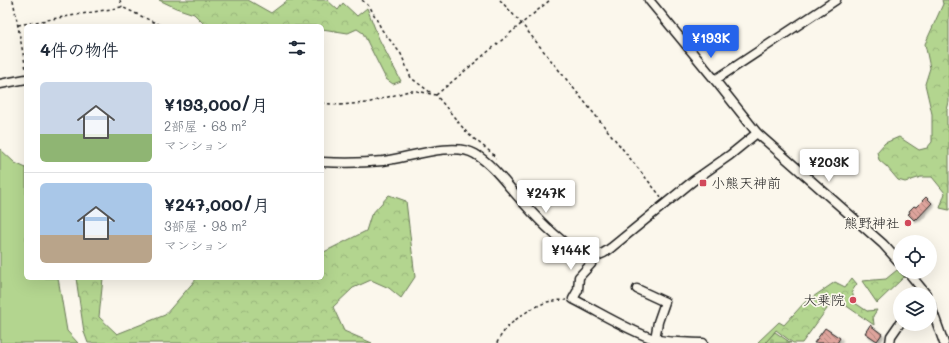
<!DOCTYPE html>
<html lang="ja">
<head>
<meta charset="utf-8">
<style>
	:root { --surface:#fff; --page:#f6f6f7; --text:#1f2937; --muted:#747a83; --line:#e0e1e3; --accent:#2563eb }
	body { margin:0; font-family:Mali,"Klee One",sans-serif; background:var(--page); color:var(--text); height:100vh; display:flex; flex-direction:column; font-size:15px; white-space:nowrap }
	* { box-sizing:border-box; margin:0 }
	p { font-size:13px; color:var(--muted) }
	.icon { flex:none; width:22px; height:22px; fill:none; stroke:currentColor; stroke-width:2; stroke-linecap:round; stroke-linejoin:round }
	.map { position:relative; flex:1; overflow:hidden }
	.panel { position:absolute; left:24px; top:24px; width:300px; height:256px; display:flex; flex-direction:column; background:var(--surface); border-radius:6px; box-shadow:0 4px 16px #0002 }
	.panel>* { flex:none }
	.tools { position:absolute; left:893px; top:235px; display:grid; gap:8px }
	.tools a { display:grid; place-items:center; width:44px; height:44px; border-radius:50%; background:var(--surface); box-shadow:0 4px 16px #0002; font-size:20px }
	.price { position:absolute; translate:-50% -34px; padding:0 9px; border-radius:4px; background:#fff; color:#222; font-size:13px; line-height:26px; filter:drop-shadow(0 1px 2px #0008) }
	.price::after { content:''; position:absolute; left:50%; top:24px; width:12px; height:9px; margin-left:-6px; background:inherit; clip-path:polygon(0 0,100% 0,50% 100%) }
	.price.on { background:var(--accent); color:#fff }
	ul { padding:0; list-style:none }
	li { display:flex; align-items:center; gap:12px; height:100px; padding:0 16px }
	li+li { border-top:1px solid var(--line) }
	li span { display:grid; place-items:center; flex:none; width:112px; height:80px; border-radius:6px; color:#555 }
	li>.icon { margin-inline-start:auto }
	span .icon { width:48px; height:48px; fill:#fffc; stroke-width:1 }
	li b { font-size:17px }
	h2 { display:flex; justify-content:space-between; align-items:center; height:48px; padding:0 16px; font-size:17px }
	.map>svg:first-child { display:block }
	.forest { fill:url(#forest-crowns); stroke:#687856 }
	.cemetery { fill:url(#cemetery-stones); stroke:#687856 }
	.pitch { fill:#b3d58f; stroke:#687856 }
	.building { fill:url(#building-back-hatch); stroke:#1c1c1c; filter:url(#shadow) }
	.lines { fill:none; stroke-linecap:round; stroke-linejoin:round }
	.minor-casing { stroke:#1c1c1c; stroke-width:11 }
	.path { stroke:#1c1c1c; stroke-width:1.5; stroke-dasharray:3 3; stroke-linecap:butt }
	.minor { stroke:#fbf7ec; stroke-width:8 }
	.poi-dot { fill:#d1495b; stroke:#fbf7ec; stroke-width:1.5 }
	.labels { text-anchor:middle; stroke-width:3.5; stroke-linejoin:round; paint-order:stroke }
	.poi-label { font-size:14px; fill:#1c1c1c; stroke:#fbf7ec; text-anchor:end }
</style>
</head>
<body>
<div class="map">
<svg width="949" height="343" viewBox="0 0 949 343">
	<defs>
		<pattern id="forest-crowns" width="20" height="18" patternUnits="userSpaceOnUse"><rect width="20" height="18" fill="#b3d58f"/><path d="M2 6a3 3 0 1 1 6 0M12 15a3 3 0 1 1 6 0" fill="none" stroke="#99b67b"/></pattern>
		<pattern id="cemetery-stones" width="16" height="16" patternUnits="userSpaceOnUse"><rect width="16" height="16" fill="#b3d58f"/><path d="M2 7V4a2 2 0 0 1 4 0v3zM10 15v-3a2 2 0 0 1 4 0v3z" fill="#99b67b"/></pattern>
		<pattern id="building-back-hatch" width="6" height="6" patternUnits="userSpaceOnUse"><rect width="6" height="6" fill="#dea49c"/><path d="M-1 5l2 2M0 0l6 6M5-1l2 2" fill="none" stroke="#b3857e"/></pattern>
		<filter id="shadow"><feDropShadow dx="2.5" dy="2.5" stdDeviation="1" flood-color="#0004"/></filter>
	</defs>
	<rect width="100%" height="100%" fill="#fbf7ec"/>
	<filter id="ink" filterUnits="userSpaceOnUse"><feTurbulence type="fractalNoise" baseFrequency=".025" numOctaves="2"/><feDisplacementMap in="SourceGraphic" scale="8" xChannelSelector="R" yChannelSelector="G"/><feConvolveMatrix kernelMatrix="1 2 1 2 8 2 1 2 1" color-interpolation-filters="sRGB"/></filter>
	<g filter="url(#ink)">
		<g class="forest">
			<polygon points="159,0 248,0 271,13 288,0 327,0 338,10 343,3 357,16 367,8 379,39 401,81 393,84 386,79 363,33 357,29 348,33 322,29 322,26 206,26 194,14 176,8"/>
			<polygon points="942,0 949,0 949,102 947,110 947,128 949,129 949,210 940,208 945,193 932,177 921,177 905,182 898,180 887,167 879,160 877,152 885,143 899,137 919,150 927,148 932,142 932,114 925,84 930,68 925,44 943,4"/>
			<polygon points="389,195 406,201 415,277 401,298 389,288 371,280 353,288 333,307 344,331 372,343 88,343 84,332 76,278 103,278 99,317 117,334 165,315 197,278 322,278 322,253 366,231 371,215"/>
			<polygon points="897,270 904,277 877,303 862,281 886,279"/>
			<polygon points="852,278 857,284 852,291 855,303 867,311 877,310 873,316 874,325 835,298 802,343 793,343 776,330 766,343 760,343 758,342 779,322 784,325 804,303 835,282 845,287"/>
		</g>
		<polygon class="cemetery" points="775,332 791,343 765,343"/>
		<polygon class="pitch" points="0,149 15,163 26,168 26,278 58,278 67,331 78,343 0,343"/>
		<g class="building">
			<polygon points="926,197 932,203 917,219 916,218 914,220 908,214 910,213 909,211 914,206 916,207"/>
			<polygon points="870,325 882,334 877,341 865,333"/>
			<polygon points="825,328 840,338 837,343 814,343"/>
		</g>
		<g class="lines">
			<defs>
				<g id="minor">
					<polyline points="649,0 715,80 757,133 883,244 900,263"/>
					<polyline points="715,80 836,0"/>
					<polyline points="0,84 26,79"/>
					<path d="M322,162c20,1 40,1 61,-1 24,-3 71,-20 92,-7 15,9 26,23 37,36 15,17 29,34 47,48 9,8 21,17 34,18 8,0 14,-5 19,-9l81,-66 37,-26 27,-22"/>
					<path d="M594,256l-3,8 -12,13 -1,13 -5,9c26,13 54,31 81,40 16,4 33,3 49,4"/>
					<polyline points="908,272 926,294"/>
					<polyline points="637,289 665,302 658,322 655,339"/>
					<polyline points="930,304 944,343"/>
					<polyline points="890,343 891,336 900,323"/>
				</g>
			</defs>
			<use href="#minor" class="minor-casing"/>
			<g class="path">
				<polyline points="13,0 26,69"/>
				<polyline points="120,0 122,7"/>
				<polyline points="362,0 370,7 382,30 401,54 411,78 430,92 429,93"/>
				<polyline points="500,0 521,23 662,198"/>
				<polyline points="18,25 122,7 162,26"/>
				<polyline points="436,95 550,0"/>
				<polyline points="322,103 339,105 367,103 409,91 417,91 436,95 468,134 493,154 495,159"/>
				<path d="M497,343c8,-19 31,-34 50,-41 6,-1 12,-2 19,-2"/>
			</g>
			<use href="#minor" class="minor"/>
		</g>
	</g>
	<g class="poi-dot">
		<rect x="699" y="179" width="8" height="8" rx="2"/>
		<circle cx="908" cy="223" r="4"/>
		<circle cx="853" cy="300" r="4"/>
	</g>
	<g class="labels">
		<g class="poi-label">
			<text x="711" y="188" text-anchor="start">小熊天神前</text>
			<text x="900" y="228">熊野神社</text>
			<text x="845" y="305">大乗院</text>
		</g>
	</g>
</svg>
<div class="tools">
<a><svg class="icon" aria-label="locate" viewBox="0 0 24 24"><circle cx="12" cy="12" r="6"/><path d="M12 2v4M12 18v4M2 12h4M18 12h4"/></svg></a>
<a><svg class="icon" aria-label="layers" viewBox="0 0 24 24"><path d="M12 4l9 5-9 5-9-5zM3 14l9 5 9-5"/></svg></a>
</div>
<b class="price on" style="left:711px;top:59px">¥193K</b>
<b class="price" style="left:829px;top:183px">¥203K</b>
<b class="price" style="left:546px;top:214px">¥247K</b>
<b class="price" style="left:571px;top:271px">¥144K</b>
<section class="panel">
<h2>4件の物件<svg class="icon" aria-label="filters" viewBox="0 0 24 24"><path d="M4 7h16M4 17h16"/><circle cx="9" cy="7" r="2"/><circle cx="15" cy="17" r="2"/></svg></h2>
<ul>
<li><span style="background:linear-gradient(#c9d6e8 65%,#8fb573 0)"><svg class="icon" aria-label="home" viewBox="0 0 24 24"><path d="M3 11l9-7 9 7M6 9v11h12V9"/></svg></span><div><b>¥193,000/月</b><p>2部屋 · 68 m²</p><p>マンション</p></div></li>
<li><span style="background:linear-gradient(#a9c7e8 65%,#b9a48a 0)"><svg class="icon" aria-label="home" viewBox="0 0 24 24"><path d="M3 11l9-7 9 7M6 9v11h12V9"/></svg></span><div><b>¥247,000/月</b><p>3部屋 · 98 m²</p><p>マンション</p></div></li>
</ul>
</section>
</div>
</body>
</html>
